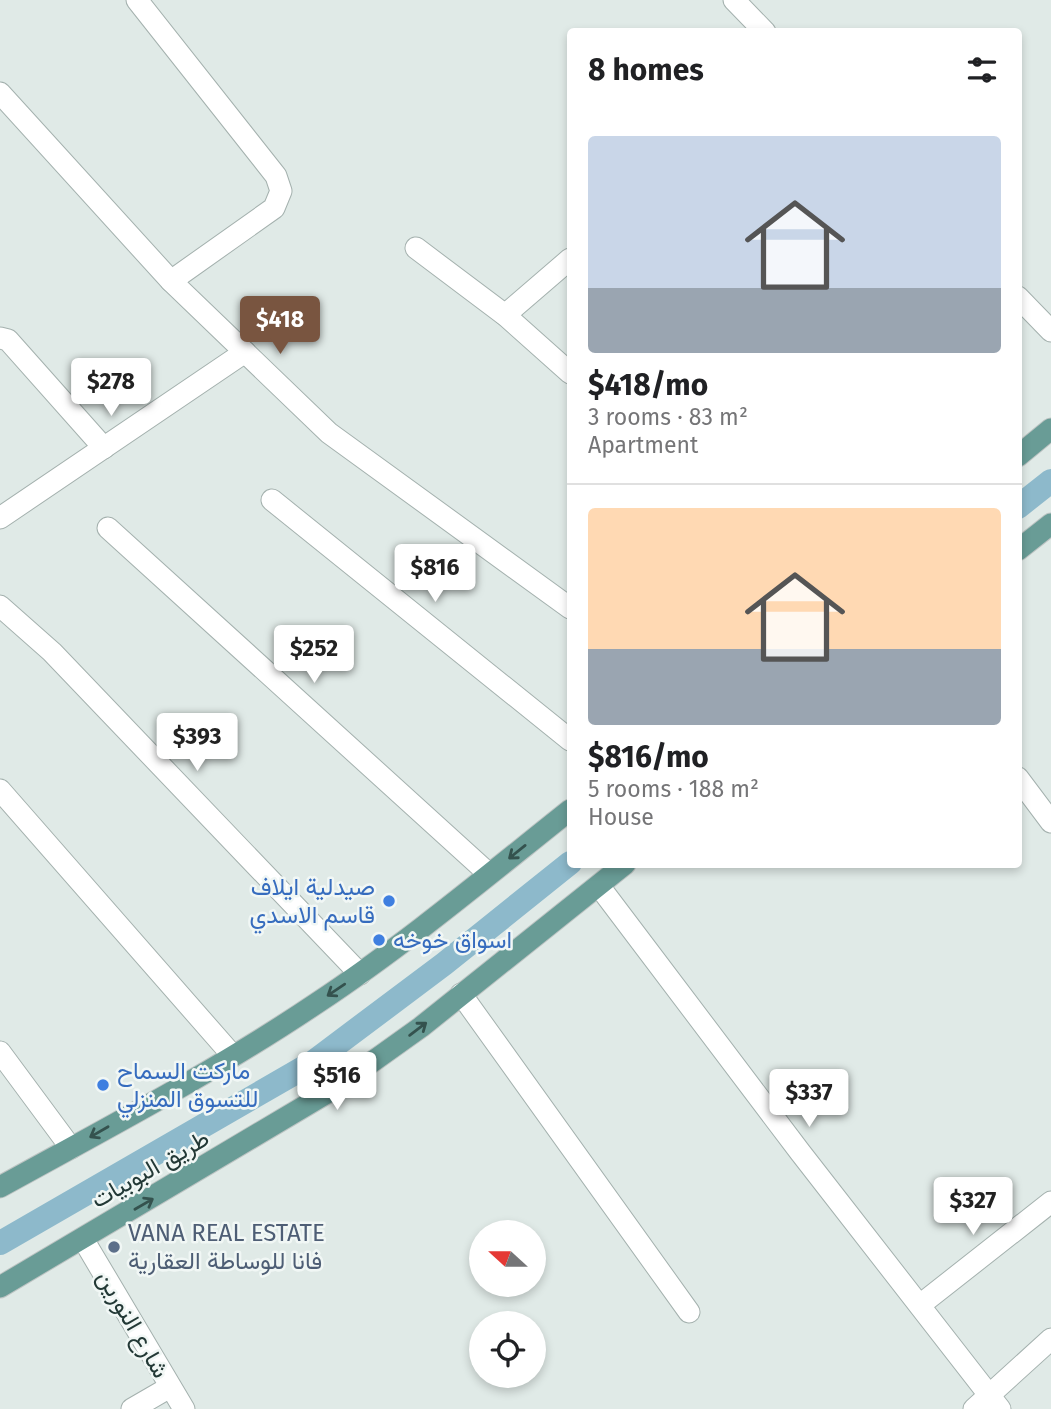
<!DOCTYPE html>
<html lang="en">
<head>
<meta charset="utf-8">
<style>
	:root { --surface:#fff; --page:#f2f2f2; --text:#202124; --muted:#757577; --line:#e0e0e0; --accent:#795540 }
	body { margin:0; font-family:"Fira Sans",Vazirmatn,sans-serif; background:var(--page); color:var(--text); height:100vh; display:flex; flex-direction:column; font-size:26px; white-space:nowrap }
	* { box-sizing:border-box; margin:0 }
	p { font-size:23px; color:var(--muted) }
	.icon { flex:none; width:38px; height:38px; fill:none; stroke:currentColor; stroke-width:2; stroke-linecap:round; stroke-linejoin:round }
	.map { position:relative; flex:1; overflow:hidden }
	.details { position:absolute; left:567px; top:28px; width:455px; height:840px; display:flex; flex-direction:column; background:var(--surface); border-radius:7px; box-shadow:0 4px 10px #0003 }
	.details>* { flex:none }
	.needle { width:46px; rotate:291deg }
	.tools { position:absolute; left:469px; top:1220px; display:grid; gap:14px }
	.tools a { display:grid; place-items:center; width:77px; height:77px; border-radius:50%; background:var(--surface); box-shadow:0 4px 10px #0003; font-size:35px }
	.price { position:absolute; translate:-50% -60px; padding:0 16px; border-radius:7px; background:#fff; color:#222; font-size:23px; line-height:46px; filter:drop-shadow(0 2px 4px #0008) }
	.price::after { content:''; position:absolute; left:50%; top:42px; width:21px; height:16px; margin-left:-10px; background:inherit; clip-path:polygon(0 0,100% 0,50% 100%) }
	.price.active { background:var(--accent); color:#fff }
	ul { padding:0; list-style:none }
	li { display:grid; align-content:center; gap:14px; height:371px; padding:0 21px }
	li+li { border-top:2px solid var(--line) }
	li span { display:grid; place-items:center; height:217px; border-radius:7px; color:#555 }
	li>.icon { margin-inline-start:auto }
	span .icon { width:126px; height:126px; fill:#fffc; stroke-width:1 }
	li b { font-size:30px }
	h2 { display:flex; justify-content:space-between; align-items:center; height:84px; padding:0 21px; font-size:30px }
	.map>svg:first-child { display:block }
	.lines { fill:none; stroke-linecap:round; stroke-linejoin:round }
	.canal { stroke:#8db9cb; stroke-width:24 }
	.minor-casing { stroke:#a4b1ae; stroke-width:23 }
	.major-casing { stroke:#bdc4c3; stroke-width:23 }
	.minor { stroke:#fff; stroke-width:21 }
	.major { stroke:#699c96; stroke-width:21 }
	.oneway { stroke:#34524e }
	.shop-dot { fill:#3f7fe0; stroke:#f1f7f5; stroke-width:2.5 }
	.service-dot { fill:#5c6f8a; stroke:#f1f7f5; stroke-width:2.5 }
	.labels { text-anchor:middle; stroke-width:5; stroke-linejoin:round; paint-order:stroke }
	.shop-label { font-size:24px; fill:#366cbe; stroke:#f1f7f5; text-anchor:start }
	.street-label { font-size:24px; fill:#233936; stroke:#f1f7f5 }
	.service-label { font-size:24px; fill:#4e5e75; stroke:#f1f7f5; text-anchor:start }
</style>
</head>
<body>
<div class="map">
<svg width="1051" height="1409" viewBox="0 0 1051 1409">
	<rect width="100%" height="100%" fill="#e0eae7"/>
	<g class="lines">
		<g class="canal">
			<polyline points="1018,507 1051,481"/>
			<polyline points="0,1243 312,1063 444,964 570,863"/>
		</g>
		<defs>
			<g id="minor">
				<polyline points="137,0 276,176 281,191 274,208 171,281"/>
				<polyline points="734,0 765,32"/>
				<polyline points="0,93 171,281 329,433 570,608"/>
				<polyline points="416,248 505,315 570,373"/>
				<polyline points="1018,297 1051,331"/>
				<polyline points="505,315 570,259"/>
				<polyline points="0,338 8,340 104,448"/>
				<polyline points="272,500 570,740"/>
				<polyline points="0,518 245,352"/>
				<polyline points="108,528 489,874"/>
				<polyline points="0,606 52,652 360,974"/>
				<polyline points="1018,778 1051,822"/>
				<polyline points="0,790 233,1056"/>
				<polyline points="599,886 800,1152 1000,1409"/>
				<polyline points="461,994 689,1312"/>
				<polyline points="0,1052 71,1148"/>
				<polyline points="83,1239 184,1409"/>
				<polyline points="920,1305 1051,1202"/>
				<polyline points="132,1409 170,1387"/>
				<polyline points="974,1409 1051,1339"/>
			</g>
			<g id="major">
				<polyline points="1018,456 1051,429"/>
				<polyline points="1018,550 1051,524"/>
				<path d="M0,1187c107,-59 216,-116 317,-184 89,-59 170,-127 253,-193"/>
				<polyline points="0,1287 337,1087 421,1027 625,864"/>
			</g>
		</defs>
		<use href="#minor" class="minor-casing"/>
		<use href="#major" class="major-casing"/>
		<use href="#minor" class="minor"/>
		<use href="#major" class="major"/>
	</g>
	<defs><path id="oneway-shaft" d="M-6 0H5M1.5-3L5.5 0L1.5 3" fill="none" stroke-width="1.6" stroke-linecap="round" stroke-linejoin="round" transform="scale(1.75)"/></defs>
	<g class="oneway">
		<use href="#oneway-shaft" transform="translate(517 852) rotate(141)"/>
		<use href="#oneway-shaft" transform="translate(336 990) rotate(146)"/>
		<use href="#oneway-shaft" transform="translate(418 1029) rotate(-37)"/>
		<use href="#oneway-shaft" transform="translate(99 1132) rotate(150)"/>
		<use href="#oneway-shaft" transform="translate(144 1204) rotate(-30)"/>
	</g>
	<g class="shop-dot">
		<circle cx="389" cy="901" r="7"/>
		<circle cx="379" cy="940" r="7"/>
		<circle cx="103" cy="1085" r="7"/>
	</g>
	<circle class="service-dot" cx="114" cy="1247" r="7"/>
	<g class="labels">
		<g class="shop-label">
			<text x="375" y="895" text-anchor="end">صيدلية ايلاف<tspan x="375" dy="28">قاسم الاسدي</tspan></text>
			<text x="393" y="948">اسواق خوخه</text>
			<text x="117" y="1079">ماركت السماح<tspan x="117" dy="28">للتسوق المنزلي</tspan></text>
		</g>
		<g class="street-label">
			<text transform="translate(150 1169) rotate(-30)" y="8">طريق البوبيات</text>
			<text transform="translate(133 1324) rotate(60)" y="8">شارع النورين</text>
		</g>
		<g class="service-label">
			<text x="128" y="1241">VANA REAL ESTATE<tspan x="128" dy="28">فانا للوساطة العقارية</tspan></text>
		</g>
	</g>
</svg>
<div class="tools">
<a><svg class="needle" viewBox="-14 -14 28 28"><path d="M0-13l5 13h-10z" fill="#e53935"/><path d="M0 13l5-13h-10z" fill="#757577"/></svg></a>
<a><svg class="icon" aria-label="locate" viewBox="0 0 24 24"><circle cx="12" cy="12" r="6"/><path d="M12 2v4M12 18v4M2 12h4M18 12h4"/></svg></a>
</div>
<b class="price active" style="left:280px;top:356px">$418</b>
<b class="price" style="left:111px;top:418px">$278</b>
<b class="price" style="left:435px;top:604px">$816</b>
<b class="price" style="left:314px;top:685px">$252</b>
<b class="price" style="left:197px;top:773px">$393</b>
<b class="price" style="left:337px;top:1112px">$516</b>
<b class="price" style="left:809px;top:1129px">$337</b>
<b class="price" style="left:973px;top:1237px">$327</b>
<section class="details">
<h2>8 homes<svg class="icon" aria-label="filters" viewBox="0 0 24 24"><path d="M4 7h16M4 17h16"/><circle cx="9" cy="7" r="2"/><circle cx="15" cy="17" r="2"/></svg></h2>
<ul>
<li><span style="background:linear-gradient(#c9d6e8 70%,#9aa5b1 0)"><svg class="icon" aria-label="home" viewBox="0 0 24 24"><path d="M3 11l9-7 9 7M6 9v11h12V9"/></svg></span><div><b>$418/mo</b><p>3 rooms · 83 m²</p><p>Apartment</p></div></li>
<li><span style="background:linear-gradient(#ffd9b3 65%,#9aa5b1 0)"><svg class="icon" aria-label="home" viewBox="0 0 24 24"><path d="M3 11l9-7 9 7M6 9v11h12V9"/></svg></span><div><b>$816/mo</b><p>5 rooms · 188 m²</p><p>House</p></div></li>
</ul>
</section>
</div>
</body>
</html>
